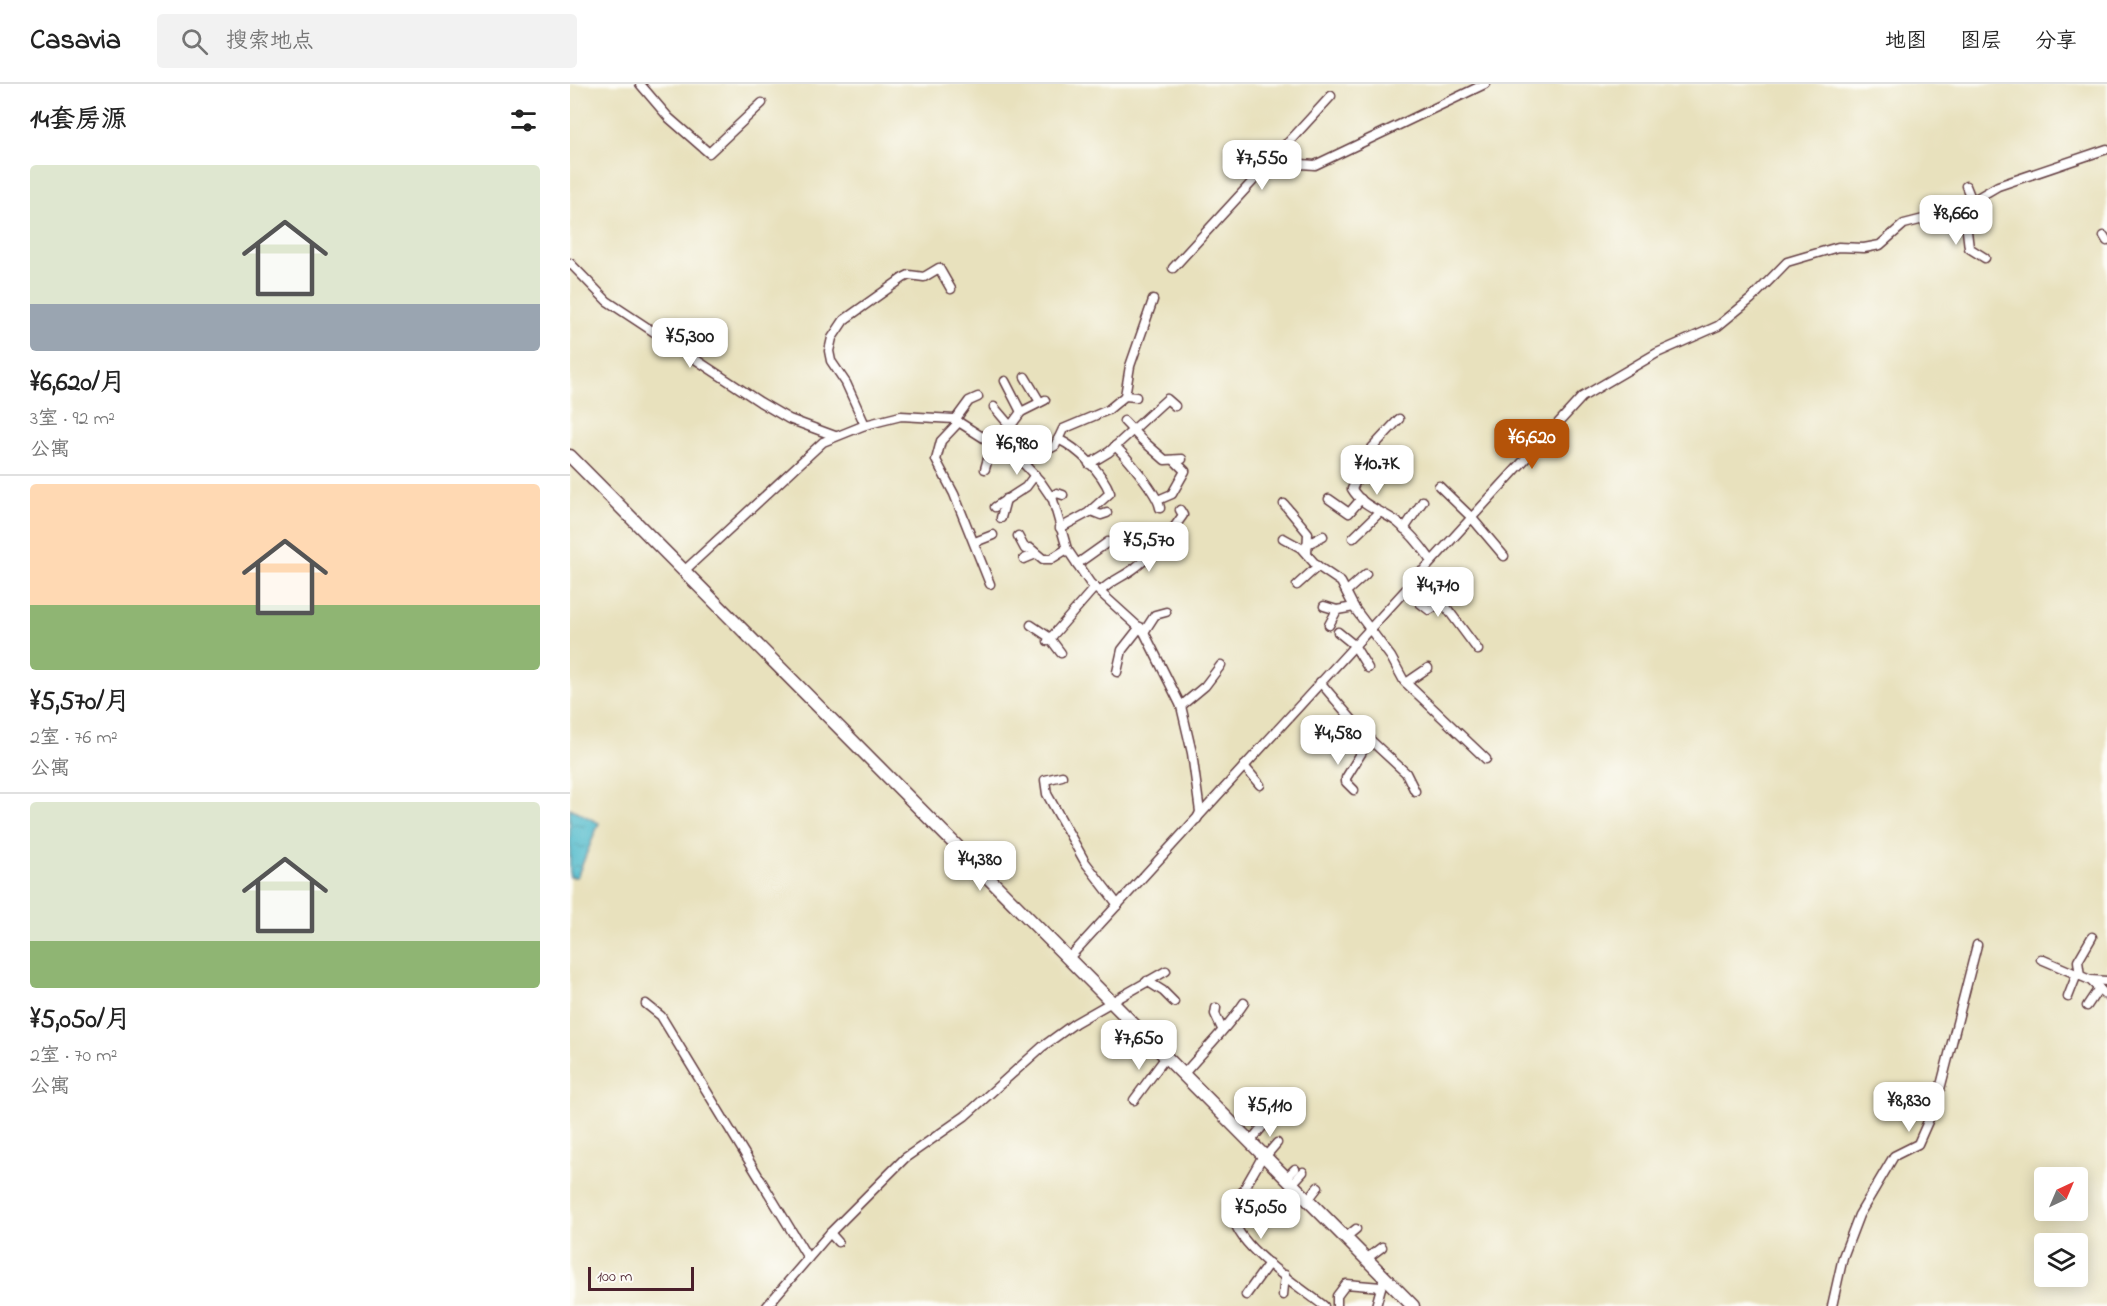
<!DOCTYPE html>
<html lang="zh">
<head>
<meta charset="utf-8">
<style>
	:root { --surface:#fff; --page:#f2f2f2; --text:#222; --muted:#767676; --line:#e0e0e0; --accent:#b45309 }
	body { margin:0; font-family:"Indie Flower","LXGW WenKai TC",sans-serif; background:var(--page); color:var(--text); height:100vh; display:flex; flex-direction:column; font-size:22px; white-space:nowrap }
	* { box-sizing:border-box; margin:0 }
	p { font-size:20px; color:var(--muted) }
	.icon { flex:none; width:33px; height:33px; fill:none; stroke:currentColor; stroke-width:2; stroke-linecap:round; stroke-linejoin:round }
	.map { position:relative; flex:1; overflow:hidden }
	.panel { display:flex; flex-direction:column; background:var(--surface); width:570px }
	.panel>* { flex:none }
	.needle { width:39px; rotate:44deg }
	.controls { position:absolute; left:1464px; top:1083px; display:grid; gap:12px }
	.controls a { display:grid; place-items:center; width:54px; height:54px; border-radius:6px; background:var(--surface); box-shadow:0 3px 15px #0003; font-size:30px }
	.scale { position:absolute; left:18px; bottom:15px; width:106px; box-sizing:border-box; padding-left:6px; border:3px solid #4a1f2b; border-top:0; font-size:16px; line-height:21px; white-space:nowrap; color:#4a1f2b; -webkit-text-stroke:4px #fdfcf7; paint-order:stroke }
	.price { position:absolute; translate:-50% -51px; padding:0 14px; border-radius:12px; background:#fff; color:#222; font-size:20px; line-height:39px; filter:drop-shadow(0 2px 3px #0008) }
	.price::after { content:''; position:absolute; left:50%; top:36px; width:18px; height:14px; margin-left:-9px; background:inherit; clip-path:polygon(0 0,100% 0,50% 100%) }
	.price.on { background:var(--accent); color:#fff }
	ul { padding:0; list-style:none }
	li { display:grid; align-content:center; gap:12px; height:318px; padding:0 30px }
	li+li { border-top:2px solid var(--line) }
	li span { display:grid; place-items:center; height:186px; border-radius:6px; color:#555 }
	li>.icon { margin-inline-start:auto }
	span .icon { width:108px; height:108px; fill:#fffc; stroke-width:1 }
	li b { font-size:26px }
	h2 { display:flex; justify-content:space-between; align-items:center; height:72px; padding:0 30px; font-size:26px }
	header { display:flex; align-items:center; gap:36px; box-sizing:border-box; height:84px; padding:0 30px; background:var(--surface); border-bottom:2px solid var(--line) }
	header strong { font-size:28px }
	nav { display:flex; gap:33px; margin-inline-start:auto; font-size:21px }
	.search { width:420px; height:54px; background:var(--page); display:flex; align-items:center; gap:15px; box-sizing:border-box; padding:0 21px; border-radius:6px; color:var(--muted); font-size:22px }
	main { display:flex; flex:1; min-height:0 }
	.map>svg:first-child { display:block }
	.water { fill:url(#water-ripples); stroke:#4c6c7b; stroke-width:1.5 }
	.lines { fill:none; stroke-linecap:round; stroke-linejoin:round }
	.street-casing { stroke:#623c41; stroke-width:11 }
	.secondary-casing { stroke:#623c41; stroke-width:15 }
	.street { stroke:#fff; stroke-width:8 }
	.secondary { stroke:#fff; stroke-width:12 }
</style>
</head>
<body>
<header>
<strong>Casavia</strong>
<div class="search"><svg class="icon" aria-label="search" viewBox="0 0 24 24"><circle cx="10" cy="10" r="6"/><path d="M15 15l6 6"/></svg>搜索地点</div>
<nav><a>地图</a><a>图层</a><a>分享</a></nav>
</header>
<main>
<section class="panel">
<h2>14套房源<svg class="icon" aria-label="filters" viewBox="0 0 24 24"><path d="M4 7h16M4 17h16"/><circle cx="9" cy="7" r="2"/><circle cx="15" cy="17" r="2"/></svg></h2>
<ul>
<li><span style="background:linear-gradient(#dfe7d0 75%,#9aa5b1 0)"><svg class="icon" aria-label="home" viewBox="0 0 24 24"><path d="M3 11l9-7 9 7M6 9v11h12V9"/></svg></span><div><b>¥6,620/月</b><p>3室 · 92 m²</p><p>公寓</p></div></li>
<li><span style="background:linear-gradient(#ffd9b3 65%,#8fb573 0)"><svg class="icon" aria-label="home" viewBox="0 0 24 24"><path d="M3 11l9-7 9 7M6 9v11h12V9"/></svg></span><div><b>¥5,570/月</b><p>2室 · 76 m²</p><p>公寓</p></div></li>
<li><span style="background:linear-gradient(#dfe7d0 75%,#8fb573 0)"><svg class="icon" aria-label="home" viewBox="0 0 24 24"><path d="M3 11l9-7 9 7M6 9v11h12V9"/></svg></span><div><b>¥5,050/月</b><p>2室 · 70 m²</p><p>公寓</p></div></li>
</ul>
</section>
<div class="map">
<svg width="1537" height="1222" viewBox="0 0 1537 1222">
	<defs>
		<pattern id="water-ripples" width="26" height="14" patternUnits="userSpaceOnUse" patternTransform="scale(1.5)"><rect width="26" height="14" fill="#4fbacb"/><path d="M2 4q2-2 4 0t4 0M15 11q2-2 4 0t4 0" fill="none" stroke="#4497a5"/></pattern>
	</defs>
	<rect width="100%" height="100%" fill="#fdfcf7"/>
	<filter id="ink" filterUnits="userSpaceOnUse"><feTurbulence type="fractalNoise" baseFrequency=".0167" numOctaves="2"/><feDisplacementMap in="SourceGraphic" scale="12" xChannelSelector="R" yChannelSelector="G"/><feConvolveMatrix kernelMatrix="1 2 1 2 8 2 1 2 1" color-interpolation-filters="sRGB"/></filter>
	<filter id="wash" filterUnits="userSpaceOnUse"><feTurbulence type="fractalNoise" baseFrequency=".008" numOctaves="4" result="noise"/><feDisplacementMap in="SourceGraphic" scale="24" xChannelSelector="R" yChannelSelector="G"/><feGaussianBlur stdDeviation="1.35" result="paint"/><feColorMatrix in="noise" values="0 0 0 0 0 0 0 0 0 0 0 0 0 0 0 0 0 1.4 0 .05"/><feComposite in="paint" operator="in"/></filter>
	<g filter="url(#wash)">
		<rect width="100%" height="100%" fill="#e8e1bd"/>
		<polygon class="water" points="0,724 29,739 7,793 0,793"/>
	</g>
	<g filter="url(#ink)">
		<g class="lines">
			<defs>
				<g id="street">
					<polyline points="70,0 99,34 139,69 192,19"/>
					<polyline points="716,60 731,80 745,81 915,0"/>
					<polyline points="1396,102 1402,117"/>
					<polyline points="1394,122 1399,164 1415,174"/>
					<polyline points="1534,152 1537,157"/>
					<polyline points="0,179 37,217 190,318 219,335 265,352"/>
					<polyline points="603,184 761,12"/>
					<polyline points="455,293 470,318"/>
					<polyline points="435,297 451,328"/>
					<polyline points="555,312 560,282 583,216"/>
					<polyline points="424,323 441,343"/>
					<path d="M829,335l-27,29 -20,41c10,17 30,22 45,33 14,11 24,24 34,38"/>
					<polyline points="385,336 399,317 408,313"/>
					<polyline points="554,337 571,355 595,376 612,375"/>
					<polyline points="389,338 371,357 366,376 384,410 420,500"/>
					<polyline points="295,341 276,299 261,277 259,267 262,254 274,236 333,194 339,191 354,193 369,184 381,205"/>
					<path d="M488,355c21,10 44,33 52,54l-22,20 -28,15"/>
					<path d="M545,362c11,10 43,48 45,62"/>
					<polyline points="425,363 451,328 475,316"/>
					<polyline points="453,379 485,362 493,345 538,326 555,312 566,313"/>
					<polyline points="519,380 539,368 597,315 605,322"/>
					<polyline points="415,385 422,360"/>
					<polyline points="869,402 901,433 934,472"/>
					<polyline points="481,413 487,409 493,411"/>
					<polyline points="759,415 779,429 791,415"/>
					<polyline points="588,416 602,410 615,387 604,376"/>
					<polyline points="714,420 738,449 737,470"/>
					<polyline points="425,423 456,403 465,391"/>
					<polyline points="521,427 531,431 537,429"/>
					<polyline points="431,434 436,415"/>
					<polyline points="834,445 853,417"/>
					<polyline points="603,450 603,445 613,431 610,426"/>
					<polyline points="448,452 455,465 460,464 473,475 481,475 497,465"/>
					<polyline points="713,454 731,464 746,481 771,498 785,525 821,573 834,597 916,675"/>
					<polyline points="783,454 810,428"/>
					<polyline points="405,458 423,451"/>
					<polyline points="736,461 753,452"/>
					<polyline points="454,475 466,470"/>
					<polyline points="507,480 538,458"/>
					<polyline points="114,487 253,358 295,341 331,332 384,335 453,379 470,397 483,416 497,465 520,499 574,548 611,622 622,669 630,728 627,735"/>
					<polyline points="850,488 908,566"/>
					<polyline points="727,501 748,482"/>
					<polyline points="777,507 796,490"/>
					<path d="M530,508c11,-12 24,-15 36,-25 14,-11 27,-23 40,-36"/>
					<polyline points="850,519 859,526 873,518"/>
					<polyline points="754,522 767,526"/>
					<polyline points="461,541 479,553 491,569"/>
					<polyline points="759,541 767,526 784,523"/>
					<polyline points="574,548 585,531 596,528"/>
					<polyline points="768,548 784,561 798,584"/>
					<polyline points="478,557 525,503"/>
					<polyline points="547,588 552,566 570,543"/>
					<polyline points="750,598 796,652 836,689 845,707"/>
					<polyline points="836,599 858,584"/>
					<polyline points="611,622 635,602 651,581"/>
					<polyline points="674,682 690,701"/>
					<polyline points="492,692 475,696 477,710 515,778 548,821"/>
					<polyline points="784,706 776,698 776,694 800,655"/>
					<polyline points="498,875 1012,313 1087,269 1148,242 1181,215 1217,178 1268,163 1294,164 1310,161 1334,140 1385,127 1428,102 1537,65"/>
					<polyline points="1471,875 1520,896 1537,912"/>
					<polyline points="1510,892 1508,877 1522,853"/>
					<polyline points="1520,896 1537,897"/>
					<polyline points="577,897 593,907 604,918"/>
					<polyline points="1498,913 1507,890"/>
					<polyline points="76,920 91,932 238,1174"/>
					<polyline points="1517,922 1529,904"/>
					<polyline points="646,924 645,930 652,945"/>
					<path d="M613,991c20,-24 44,-46 61,-72"/>
					<polyline points="564,1016 596,973"/>
					<polyline points="680,1058 700,1033"/>
					<path d="M693,1071c-8,17 -26,42 -29,59 -3,30 68,74 90,92"/>
					<polyline points="695,1073 707,1059"/>
					<polyline points="716,1094 725,1085"/>
					<polyline points="722,1100 733,1088"/>
					<polyline points="738,1116 748,1103"/>
					<polyline points="260,1149 268,1158"/>
					<polyline points="775,1154 786,1145"/>
					<polyline points="796,1175 812,1163"/>
					<polyline points="676,1211 699,1179"/>
					<polyline points="713,1211 715,1191"/>
					<polyline points="197,1222 260,1149 335,1074 395,1032 472,963 505,939 596,887"/>
					<polyline points="767,1222 767,1212 776,1200 811,1203"/>
					<polyline points="806,1222 812,1200"/>
					<polyline points="1262,1222 1273,1173 1289,1131 1324,1072 1348,1060 1367,1017 1407,861"/>
				</g>
				<polyline id="secondary" points="0,372 843,1222"/>
			</defs>
			<use href="#street" class="street-casing"/>
			<use href="#secondary" class="secondary-casing"/>
			<use href="#street" class="street"/>
			<use href="#secondary" class="secondary"/>
		</g>
	</g>
</svg>
<div class="controls">
<a><svg class="needle" viewBox="-14 -14 28 28"><path d="M0-13l5 13h-10z" fill="#e53935"/><path d="M0 13l5-13h-10z" fill="#767676"/></svg></a>
<a><svg class="icon" aria-label="layers" viewBox="0 0 24 24"><path d="M12 4l9 5-9 5-9-5zM3 14l9 5 9-5"/></svg></a>
</div>
<div class="scale">100 m</div>
<b class="price" style="left:692px;top:107px">¥7,550</b>
<b class="price" style="left:1386px;top:162px">¥8,660</b>
<b class="price" style="left:120px;top:285px">¥5,300</b>
<b class="price on" style="left:962px;top:386px">¥6,620</b>
<b class="price" style="left:447px;top:392px">¥6,980</b>
<b class="price" style="left:807px;top:412px">¥10.7K</b>
<b class="price" style="left:579px;top:489px">¥5,570</b>
<b class="price" style="left:868px;top:534px">¥4,710</b>
<b class="price" style="left:768px;top:682px">¥4,580</b>
<b class="price" style="left:410px;top:808px">¥4,380</b>
<b class="price" style="left:569px;top:987px">¥7,650</b>
<b class="price" style="left:1339px;top:1049px">¥8,830</b>
<b class="price" style="left:700px;top:1054px">¥5,110</b>
<b class="price" style="left:691px;top:1156px">¥5,050</b>
</div>
</main>
</body>
</html>
